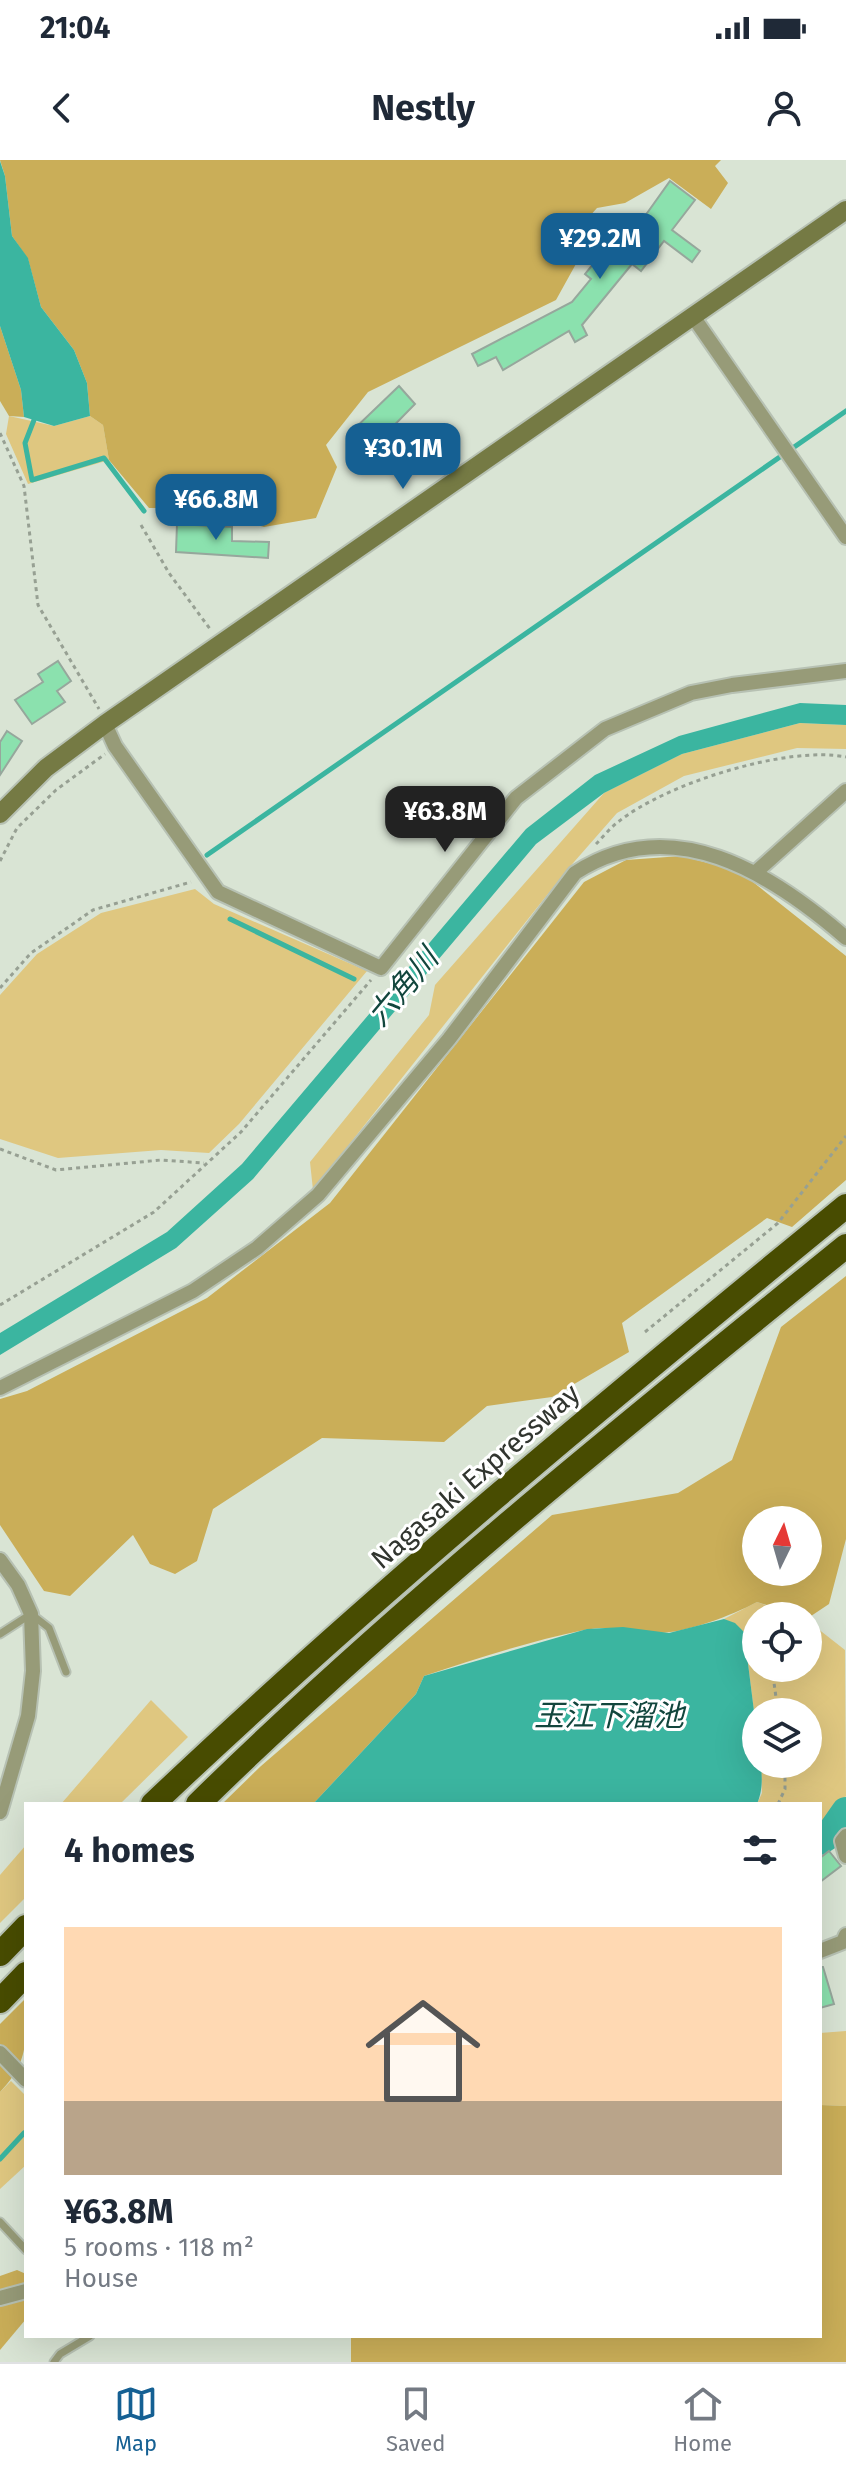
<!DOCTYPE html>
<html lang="en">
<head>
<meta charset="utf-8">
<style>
	:root { --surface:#fff; --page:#f2f2f3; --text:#1f2937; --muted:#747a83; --line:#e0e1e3; --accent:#156093 }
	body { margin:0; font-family:"Fira Sans","Noto Sans JP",sans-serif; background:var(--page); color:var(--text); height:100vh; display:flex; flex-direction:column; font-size:30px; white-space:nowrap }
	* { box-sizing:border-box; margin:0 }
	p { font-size:26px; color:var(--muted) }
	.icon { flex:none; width:44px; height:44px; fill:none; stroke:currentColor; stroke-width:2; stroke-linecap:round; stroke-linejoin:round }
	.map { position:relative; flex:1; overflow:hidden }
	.side { position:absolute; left:24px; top:1642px; width:798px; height:536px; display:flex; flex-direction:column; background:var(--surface); border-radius:0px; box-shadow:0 8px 32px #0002 }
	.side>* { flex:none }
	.needle { width:52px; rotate:5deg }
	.buttons { position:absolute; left:742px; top:1346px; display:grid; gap:16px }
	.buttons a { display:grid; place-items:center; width:80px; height:80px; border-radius:50%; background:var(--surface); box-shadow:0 8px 32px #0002; font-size:40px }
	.price { position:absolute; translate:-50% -68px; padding:0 18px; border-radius:16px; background:var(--accent); color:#fff; font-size:26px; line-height:52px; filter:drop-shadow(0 2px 4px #0008) }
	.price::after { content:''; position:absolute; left:50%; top:48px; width:24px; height:18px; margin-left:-12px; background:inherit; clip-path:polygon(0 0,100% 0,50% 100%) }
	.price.on { background:#222; color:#fff }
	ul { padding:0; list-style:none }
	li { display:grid; align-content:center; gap:16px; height:424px; padding:0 40px }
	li+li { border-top:2px solid var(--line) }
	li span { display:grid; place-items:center; height:248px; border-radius:0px; color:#555 }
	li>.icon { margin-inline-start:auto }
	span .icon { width:144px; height:144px; fill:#fffc; stroke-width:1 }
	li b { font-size:34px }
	h2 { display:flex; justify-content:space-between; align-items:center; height:96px; padding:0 40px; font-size:34px }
	.status { display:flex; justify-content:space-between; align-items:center; height:56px; padding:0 40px; background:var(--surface); direction:ltr }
	.status svg { height:22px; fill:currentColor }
	header { display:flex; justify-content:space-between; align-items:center; height:104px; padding:0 40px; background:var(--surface); font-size:36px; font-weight:700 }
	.dock { display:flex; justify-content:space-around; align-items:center; height:112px; border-top:2px solid var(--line); background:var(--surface); font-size:22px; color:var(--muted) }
	.dock a { display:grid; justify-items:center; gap:4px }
	.dock .on { color:var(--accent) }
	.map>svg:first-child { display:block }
	.green { fill:#dfc780 }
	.forest { fill:#caae58; fill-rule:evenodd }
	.water { fill:#3bb5a0 }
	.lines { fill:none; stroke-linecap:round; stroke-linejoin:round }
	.stream { stroke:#3bb5a0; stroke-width:5 }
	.river { stroke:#3bb5a0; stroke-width:30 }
	.building { fill:#8be1ae; stroke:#96a79c; stroke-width:2 }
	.lane-casing { stroke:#b7c1b3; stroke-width:11 }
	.street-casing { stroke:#b7c1b3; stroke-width:18 }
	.secondary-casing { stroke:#b7c1b3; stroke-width:22 }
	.highway-casing { stroke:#b7c1b3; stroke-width:28 }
	.path { stroke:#97a093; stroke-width:3; stroke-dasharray:4 4; stroke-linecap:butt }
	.lane { stroke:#979b78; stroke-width:7 }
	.street { stroke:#979b78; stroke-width:14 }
	.secondary { stroke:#757a44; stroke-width:18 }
	.highway { stroke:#484c01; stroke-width:24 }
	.labels { text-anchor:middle; stroke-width:6; stroke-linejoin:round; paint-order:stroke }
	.street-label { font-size:28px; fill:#31352f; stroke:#fff }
	.water-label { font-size:30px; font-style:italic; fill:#12463d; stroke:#fff }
</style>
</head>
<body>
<div class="status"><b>21:04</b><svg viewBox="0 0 49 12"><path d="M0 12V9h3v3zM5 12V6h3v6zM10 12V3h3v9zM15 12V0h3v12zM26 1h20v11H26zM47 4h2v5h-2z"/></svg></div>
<header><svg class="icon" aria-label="back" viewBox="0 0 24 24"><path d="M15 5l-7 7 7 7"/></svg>Nestly<svg class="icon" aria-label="person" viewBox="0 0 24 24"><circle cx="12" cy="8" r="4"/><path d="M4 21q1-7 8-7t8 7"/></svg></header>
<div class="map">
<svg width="846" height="2202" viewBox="0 0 846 2202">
	<rect width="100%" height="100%" fill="#d9e4d4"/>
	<g class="green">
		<polygon points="9,256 54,266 90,256 103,265 109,300 28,324 6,274"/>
		<polygon points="800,563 846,565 846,589 797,588 684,616 617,653 567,710 313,1030 310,1002 429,855 435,825 604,633 682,594"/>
		<polygon points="195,729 214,744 367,811 239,964 209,993 161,990 58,998 0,979 0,835 37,794 101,753"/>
		<polygon points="757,1442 797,1456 756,1456 756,1508 808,1508 808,1461 845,1490 846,1636 826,1665 820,1667 820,1644 757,1644 762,1633 761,1604 808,1604 808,1552 756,1552 756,1567 744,1472 724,1459"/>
		<polygon points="151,1540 188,1577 120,1644 61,1644"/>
		<polygon points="26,1685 26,1737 0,1763 0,1715"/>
		<polygon points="846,1871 846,1946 820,1945 820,1873"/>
		<polygon points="11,1921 26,1936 26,2005 0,2029 0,1932"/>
	</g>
	<g class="forest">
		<polygon points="0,0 721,0 715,6 728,23 711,49 669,18 625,43 597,48 588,58 587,84 556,140 368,232 326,285 337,307 316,358 264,367 202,348 149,348 109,300 103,265 90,256 87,223 74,190 41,147 28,99 12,76 5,16"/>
		<polygon points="0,166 21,230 24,257 9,256 0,241"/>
		<polygon points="681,696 739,711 846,796 846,1020 792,1067 767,1058 622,1163 629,1192 552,1237 487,1246 444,1282 322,1278 213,1349 197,1401 175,1414 150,1404 133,1375 70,1436 44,1431 0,1365 0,1239 27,1231 207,1138 330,1043 584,722 626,700"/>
		<path d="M846,1116v263l-17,65 -21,14 -51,-16c-26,14 -76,33 -105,31 -23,-3 -45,-8 -68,-3 -54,11 -108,29 -160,46l-8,18 -103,110h-91l39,-38 291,-251 126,-22 54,-33 49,-133zM756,1360h52v52h-52z"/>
		<path d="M26,1838c0,40 4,63 -26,94v-68z"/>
		<polygon points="820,1945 846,1946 846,2202 351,2202 351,2176 820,2176"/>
		<polygon points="17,2110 26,2114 26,2159 0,2190 0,2116"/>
	</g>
	<g class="water">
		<polygon points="0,1 5,16 12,76 28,98 41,147 74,190 87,223 90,256 54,266 24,257 21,230 0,166"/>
		<polygon points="800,543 846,545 846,565 800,563 682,594 604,633 536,684 253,1019 176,1088 0,1195 0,1173 167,1072 242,1004 526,669 595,615 679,576"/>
		<path d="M724,1459l11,4 9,9 12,95v37h5c1,14 2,26 -4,40h-444l103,-110 8,-18 163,-47 36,-2 46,6z"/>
	</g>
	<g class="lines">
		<g class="stream">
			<polyline points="34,260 25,283 32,320 104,298 144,351"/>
			<polyline points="207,695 846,251"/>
			<polyline points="230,759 354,819"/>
			<polyline points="0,1999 24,1973"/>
		</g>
		<polyline class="river" points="820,1680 832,1672 846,1652"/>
	</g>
	<g class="building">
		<polygon points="670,21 695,40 672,70 700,91 692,102 664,81 641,111 632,104 582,165 587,175 575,182 569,171 503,210 496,197 478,206 472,194 572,142 591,119 585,114 598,98 604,103 621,82 625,84"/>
		<polygon points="399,226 415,244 369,291 351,272"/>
		<polygon points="177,364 232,367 232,381 269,382 268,398 176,392"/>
		<polygon points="58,501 71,521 57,531 65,542 32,564 15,540 43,522 38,514"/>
		<polygon points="7,571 22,581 0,615 0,582"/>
		<polygon points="829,1691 841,1706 820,1722 820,1698"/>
		<polygon points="820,1807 823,1807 834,1844 820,1848"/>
	</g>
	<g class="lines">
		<defs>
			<g id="lane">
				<polyline points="0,1474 31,1454 49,1468 66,1512"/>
				<polyline points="0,2062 26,2090"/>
				<polyline points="54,2202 60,2194 90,2176"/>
			</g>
			<g id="street">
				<polyline points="692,155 846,377"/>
				<polyline points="105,564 115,586 218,732 381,808 516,638 605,569 691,533 732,525 846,511"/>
				<polyline points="756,712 846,631"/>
				<path d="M0,1228l193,-97 64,-43 61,-53 131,-156 126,-166c97,-63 196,0 271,65"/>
				<polyline points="0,1400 18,1425 31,1454 33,1511 28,1556 0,1652"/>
				<polyline points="846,1676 842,1681 846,1696"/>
				<polyline points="820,1791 843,1782 846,1775"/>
				<polyline points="0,1893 26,1920"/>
				<polyline points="0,2138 26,2131"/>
			</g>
			<polyline id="secondary" points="0,654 46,608 105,564 846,50"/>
			<g id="highway">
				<path d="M153,1644c221,-210 457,-405 693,-598"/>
				<path d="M198,1644c204,-200 426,-378 648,-558"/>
				<polyline points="0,1794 26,1767"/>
				<polyline points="0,1841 26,1814"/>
			</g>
		</defs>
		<use href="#lane" class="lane-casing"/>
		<use href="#street" class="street-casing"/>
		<use href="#secondary" class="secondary-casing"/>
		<use href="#highway" class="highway-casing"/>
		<g class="path">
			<polyline points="0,273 24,326 38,445 99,549"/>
			<polyline points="141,365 169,413 210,469"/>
			<path d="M596,684c7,-7 14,-16 22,-22 47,-38 169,-77 228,-65"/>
			<polyline points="0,701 17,668 56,630 105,594"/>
			<polyline points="0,828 31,793 93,750 191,722"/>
			<polyline points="0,989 56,1010 161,1000 204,1003"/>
			<polyline points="0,1145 154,1052 241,972 371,820"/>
			<polyline points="645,1172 778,1063 846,976"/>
			<polyline points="764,1452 765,1456"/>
			<polyline points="772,1508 778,1552"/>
			<polyline points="778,1644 785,1629 785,1604"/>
		</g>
		<use href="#lane" class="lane"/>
		<use href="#street" class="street"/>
		<use href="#secondary" class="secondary"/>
		<use href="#highway" class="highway"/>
	</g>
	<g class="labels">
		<g class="street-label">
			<text transform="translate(475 1316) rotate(-41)" y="10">Nagasaki Expressway</text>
		</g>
		<g class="water-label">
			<text transform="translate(403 827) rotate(-50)" y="10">六角川</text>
			<text x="609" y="1566">玉江下溜池</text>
		</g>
	</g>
</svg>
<div class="buttons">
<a><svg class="needle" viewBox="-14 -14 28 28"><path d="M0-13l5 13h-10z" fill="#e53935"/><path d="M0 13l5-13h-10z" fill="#747a83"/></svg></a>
<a><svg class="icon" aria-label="locate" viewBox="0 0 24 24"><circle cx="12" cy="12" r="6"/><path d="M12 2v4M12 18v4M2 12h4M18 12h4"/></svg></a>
<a><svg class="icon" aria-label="layers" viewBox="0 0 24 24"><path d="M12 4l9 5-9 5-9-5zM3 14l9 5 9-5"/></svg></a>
</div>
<b class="price" style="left:600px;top:121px">¥29.2M</b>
<b class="price" style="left:403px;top:331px">¥30.1M</b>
<b class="price" style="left:216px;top:382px">¥66.8M</b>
<b class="price on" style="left:445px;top:694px">¥63.8M</b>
<section class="side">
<h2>4 homes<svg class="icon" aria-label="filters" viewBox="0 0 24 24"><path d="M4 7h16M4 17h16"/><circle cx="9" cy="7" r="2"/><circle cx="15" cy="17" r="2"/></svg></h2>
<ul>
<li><span style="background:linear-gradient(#ffd9b3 70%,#b9a48a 0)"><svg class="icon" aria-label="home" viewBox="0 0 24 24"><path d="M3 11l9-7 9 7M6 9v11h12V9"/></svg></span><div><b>¥63.8M</b><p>5 rooms · 118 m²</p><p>House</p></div></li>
</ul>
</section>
</div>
<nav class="dock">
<a class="on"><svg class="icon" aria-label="map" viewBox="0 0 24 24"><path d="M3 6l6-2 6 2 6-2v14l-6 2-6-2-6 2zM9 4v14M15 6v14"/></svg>Map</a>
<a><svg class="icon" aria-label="saved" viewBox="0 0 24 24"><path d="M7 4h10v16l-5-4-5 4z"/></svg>Saved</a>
<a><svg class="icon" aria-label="home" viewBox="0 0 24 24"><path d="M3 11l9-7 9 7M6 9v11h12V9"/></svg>Home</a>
</nav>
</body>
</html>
